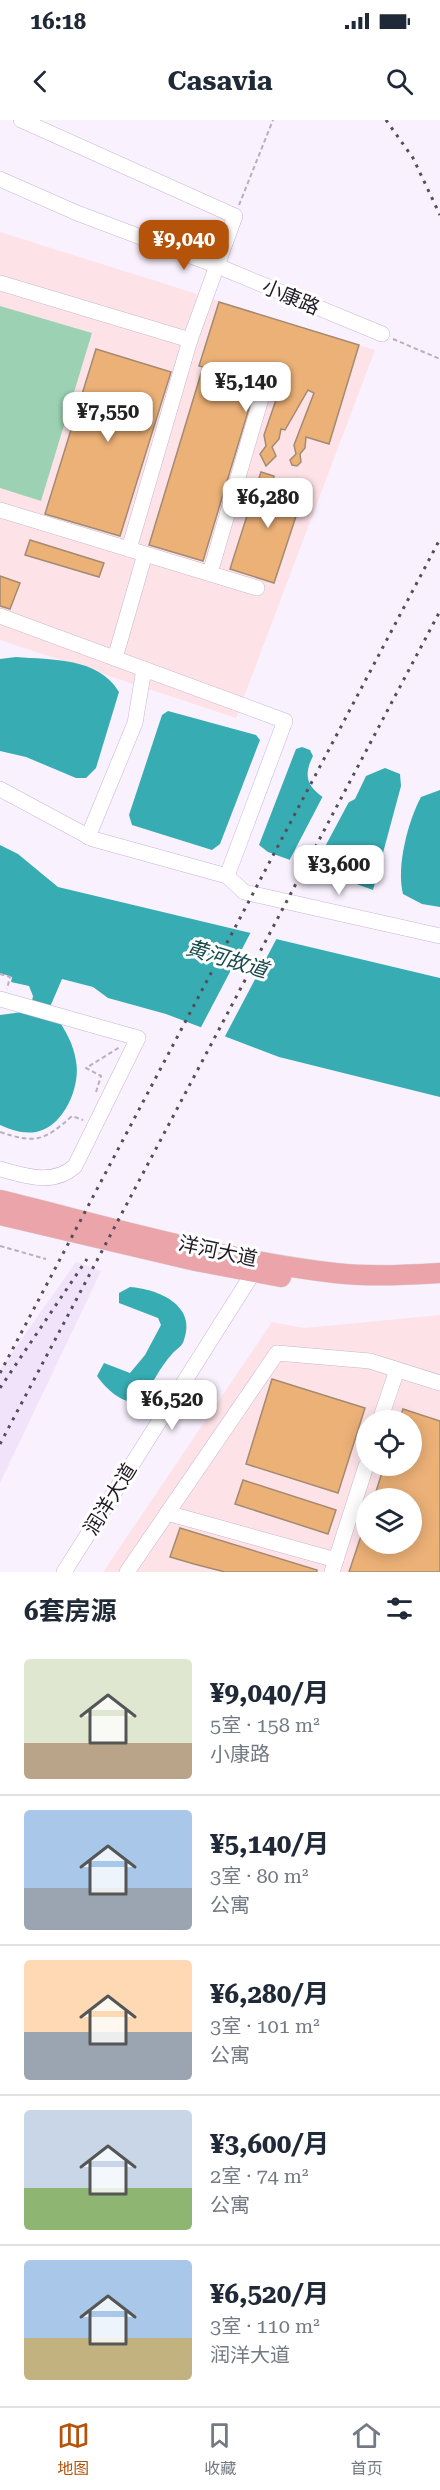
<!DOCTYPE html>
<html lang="zh">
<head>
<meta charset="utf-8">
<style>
	:root { --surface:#fff; --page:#f2f2f3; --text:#1f2937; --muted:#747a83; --line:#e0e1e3; --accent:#b45309 }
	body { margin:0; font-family:"Roboto Serif","Noto Sans SC",serif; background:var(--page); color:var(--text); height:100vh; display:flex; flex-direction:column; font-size:22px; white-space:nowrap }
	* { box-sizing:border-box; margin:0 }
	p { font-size:20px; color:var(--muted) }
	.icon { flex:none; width:33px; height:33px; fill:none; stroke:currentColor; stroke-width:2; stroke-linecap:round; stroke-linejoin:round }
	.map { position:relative; height:1452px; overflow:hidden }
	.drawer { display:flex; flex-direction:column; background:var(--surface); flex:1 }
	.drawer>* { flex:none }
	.fabs { position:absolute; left:356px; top:1290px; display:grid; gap:12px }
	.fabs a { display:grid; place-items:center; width:66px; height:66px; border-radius:50%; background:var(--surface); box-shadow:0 3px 15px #0003; font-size:30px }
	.price { position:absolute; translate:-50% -51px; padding:0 14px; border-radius:12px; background:#fff; color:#222; font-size:20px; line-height:39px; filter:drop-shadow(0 2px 3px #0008) }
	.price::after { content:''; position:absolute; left:50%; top:36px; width:18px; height:14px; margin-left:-9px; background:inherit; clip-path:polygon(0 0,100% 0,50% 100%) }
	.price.current { background:var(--accent); color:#fff }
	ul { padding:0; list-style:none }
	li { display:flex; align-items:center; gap:18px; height:150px; padding:0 24px }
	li+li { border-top:2px solid var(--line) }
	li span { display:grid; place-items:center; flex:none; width:168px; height:120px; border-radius:6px; color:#555 }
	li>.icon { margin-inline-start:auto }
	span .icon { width:72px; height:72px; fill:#fffc; stroke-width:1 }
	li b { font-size:26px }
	h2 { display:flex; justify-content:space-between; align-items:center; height:72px; padding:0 24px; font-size:26px }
	.status { display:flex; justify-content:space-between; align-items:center; height:42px; padding:0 30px; background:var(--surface); direction:ltr }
	.status svg { height:16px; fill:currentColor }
	header { display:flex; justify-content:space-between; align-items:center; height:78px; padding:0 24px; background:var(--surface); font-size:27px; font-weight:700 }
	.tabs { display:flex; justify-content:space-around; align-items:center; height:84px; border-top:2px solid var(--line); background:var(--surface); font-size:16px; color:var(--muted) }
	.tabs a { display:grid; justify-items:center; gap:3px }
	.tabs .current { color:var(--accent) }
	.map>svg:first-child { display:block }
	.built { fill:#f1e3fa }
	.industrial { fill:#fde3e8; fill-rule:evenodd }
	.green { fill:#9cd2b3 }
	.water { fill:#37acb3 }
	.pier { fill:#f9f1fe }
	.building { fill:#ecb177; stroke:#a38a71; stroke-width:1.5 }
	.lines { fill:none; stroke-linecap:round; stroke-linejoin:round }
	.minor-casing { stroke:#c8b5d3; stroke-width:16 }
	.major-casing { stroke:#d7d6d8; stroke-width:21 }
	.path { stroke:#b8b0bc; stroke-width:2; stroke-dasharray:4.5 3; stroke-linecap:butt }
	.minor { stroke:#fff; stroke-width:15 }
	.major { stroke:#eba4aa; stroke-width:20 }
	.rail { stroke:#554e5a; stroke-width:3; stroke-dasharray:3 6; stroke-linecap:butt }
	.labels { text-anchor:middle; stroke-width:6; stroke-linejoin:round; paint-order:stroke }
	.street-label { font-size:20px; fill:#221b26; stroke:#fff }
	.water-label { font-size:21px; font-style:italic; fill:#194b4e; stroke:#fff }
</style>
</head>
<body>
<div class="status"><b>16:18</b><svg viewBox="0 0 49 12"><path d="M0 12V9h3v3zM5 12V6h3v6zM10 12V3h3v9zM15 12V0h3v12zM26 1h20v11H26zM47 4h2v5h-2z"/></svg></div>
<header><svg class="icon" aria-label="back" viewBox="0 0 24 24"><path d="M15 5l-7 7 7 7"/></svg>Casavia<svg class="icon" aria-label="search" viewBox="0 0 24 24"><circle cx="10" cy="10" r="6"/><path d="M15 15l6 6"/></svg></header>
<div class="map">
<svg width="440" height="1452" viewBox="0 0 440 1452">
	<rect width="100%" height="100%" fill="#f9f1fe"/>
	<polygon class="built" points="76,1142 101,1151 0,1363 0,1250"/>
	<g class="industrial">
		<polygon points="0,112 375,230 236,598 0,520"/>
		<path d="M440,1195v257h-337l169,-250 32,6zM366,1300h45v46h-45zM366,1378h45v46h-45z"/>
	</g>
	<polygon class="green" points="0,186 92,213 41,381 0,368"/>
	<g class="water">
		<path d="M16,537c36,3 82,0 103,35l-23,76 -10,10h-10l-50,-21 -26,-6v-92z"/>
		<polygon points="168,591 256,615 260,620 220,724 212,730 132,705 129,695 162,595"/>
		<path d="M302,627l8,3 3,6c-15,29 4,38 27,51l15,-8 11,-23 19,-8 15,6 1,12 -28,104 -105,-38 -9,-7 37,-96z"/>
		<path d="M440,670v117l-18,-3 -19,-10c-7,-27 5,-73 18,-97z"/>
		<path d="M0,725l18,9 40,33 382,91v119l-161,-40 -113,-43 -58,-16 -15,-11 -31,-8 -12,28c11,17 23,33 26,54 5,25 -12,66 -40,71 -14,2 -24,-2 -36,-7v-110l30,-4 3,-15 -4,-10 -18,-4 1,-5 -12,-4z"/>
		<path d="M130,1167c28,2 67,18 54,53 -2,7 -8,9 -12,14 -13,14 -20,32 -32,47 -15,6 -35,-13 -43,-25l7,-13 26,10 15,-18 16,-30 -3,-7 -39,-15v-10z"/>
	</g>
	<g class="pier">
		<polygon points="324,674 340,684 351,678 312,751 288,743"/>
		<polygon points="252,810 278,816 223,920 199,911"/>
	</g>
	<g class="building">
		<polygon points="219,182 359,225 329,324 306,317 305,328 300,334 301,342 297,346 292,345 290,340 296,334 294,325 314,273 308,270 285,310 281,309 279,319 272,327 276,336 266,346 260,334 266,326 264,315 279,271 265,263 256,265 203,441 149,425 203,247 199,246"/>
		<polygon points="96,229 171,252 120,416 45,394"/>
		<polygon points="261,352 274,356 271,375 275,376 283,359 306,366 274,463 230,449"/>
		<polygon points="30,420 104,443 99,457 25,435"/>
		<polygon points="0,456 20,463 10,489 0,486"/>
		<polygon points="272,1259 365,1288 338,1373 246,1344"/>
		<polygon points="403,1289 440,1301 440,1452 349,1452 364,1407 366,1424 411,1424 411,1378 374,1378 384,1346 411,1346 411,1300 399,1300"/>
		<polygon points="243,1360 336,1390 328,1414 235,1384"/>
		<polygon points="180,1408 317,1450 317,1452 225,1452 194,1444 170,1437"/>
	</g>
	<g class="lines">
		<defs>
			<g id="minor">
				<polyline points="21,0 235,96 190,220 129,429"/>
				<polyline points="0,59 77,93 215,145 382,214"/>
				<polyline points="0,163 190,220"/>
				<polyline points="0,390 257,468"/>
				<polyline points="210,453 263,272"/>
				<polyline points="0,496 285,601 227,756"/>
				<polyline points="115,538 145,434"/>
				<polyline points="0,669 93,719 227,756 244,772 440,816"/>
				<polyline points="88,717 135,603 144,549"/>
				<path d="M0,879l138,39 -63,128c-22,20 -49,10 -75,3"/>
				<polyline points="380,1300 397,1250"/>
				<polyline points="167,1393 336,1440"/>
				<polyline points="64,1452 253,1153"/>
				<polyline points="127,1452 277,1233 370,1241 440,1263"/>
				<polyline points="332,1452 366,1346"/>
			</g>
			<g id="major">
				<path d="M0,1080c110,27 222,60 335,73 35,4 70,2 105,0"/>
				<polyline points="0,1095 196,1141 281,1157"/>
			</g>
		</defs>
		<use href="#minor" class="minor-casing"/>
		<use href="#major" class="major-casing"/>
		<g class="path">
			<polyline points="239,85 273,0"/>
			<polyline points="393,219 440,239"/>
			<polyline points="0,854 10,857 7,869"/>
			<polyline points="96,972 101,956 86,948 120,927"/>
			<path d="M0,1012c36,12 44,9 72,-16l11,4"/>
			<polyline points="0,1126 46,1139"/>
		</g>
		<use href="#minor" class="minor"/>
		<use href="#major" class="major"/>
		<g class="rail">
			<polyline points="386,0 413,38 440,95"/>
			<polyline points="0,1253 440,419"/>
			<polyline points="0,1268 87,1139"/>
			<polyline points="0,1324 440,491"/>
		</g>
	</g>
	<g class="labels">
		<g class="street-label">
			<text transform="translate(291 177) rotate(23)" y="7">小康路</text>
			<text transform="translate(218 1131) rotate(12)" y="7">洋河大道</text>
			<text transform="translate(110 1379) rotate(-58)" y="7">润洋大道</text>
		</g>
		<g class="water-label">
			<text transform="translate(227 839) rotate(17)" y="7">黄河故道</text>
		</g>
	</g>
</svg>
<div class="fabs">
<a><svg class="icon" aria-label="locate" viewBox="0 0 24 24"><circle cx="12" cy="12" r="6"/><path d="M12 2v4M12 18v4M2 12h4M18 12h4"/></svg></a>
<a><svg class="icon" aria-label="layers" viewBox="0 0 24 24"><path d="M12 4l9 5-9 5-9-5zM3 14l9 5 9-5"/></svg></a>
</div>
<b class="price current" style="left:184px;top:151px">¥9,040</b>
<b class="price" style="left:246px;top:293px">¥5,140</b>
<b class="price" style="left:108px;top:323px">¥7,550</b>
<b class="price" style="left:268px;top:409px">¥6,280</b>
<b class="price" style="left:339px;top:776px">¥3,600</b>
<b class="price" style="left:172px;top:1311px">¥6,520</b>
</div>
<section class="drawer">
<h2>6套房源<svg class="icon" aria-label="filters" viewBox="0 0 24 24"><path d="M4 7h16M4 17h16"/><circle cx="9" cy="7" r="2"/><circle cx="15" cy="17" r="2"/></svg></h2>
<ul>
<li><span style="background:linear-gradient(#dfe7d0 70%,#b9a48a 0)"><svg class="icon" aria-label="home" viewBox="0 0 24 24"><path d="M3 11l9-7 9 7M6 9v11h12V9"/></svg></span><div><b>¥9,040/月</b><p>5室 · 158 m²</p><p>小康路</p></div></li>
<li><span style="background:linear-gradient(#a9c7e8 65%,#9aa5b1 0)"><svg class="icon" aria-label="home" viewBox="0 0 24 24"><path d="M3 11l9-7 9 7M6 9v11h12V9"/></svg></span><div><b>¥5,140/月</b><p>3室 · 80 m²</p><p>公寓</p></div></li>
<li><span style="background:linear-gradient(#ffd9b3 60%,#9aa5b1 0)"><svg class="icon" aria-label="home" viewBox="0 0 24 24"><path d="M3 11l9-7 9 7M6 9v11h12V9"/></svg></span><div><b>¥6,280/月</b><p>3室 · 101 m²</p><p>公寓</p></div></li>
<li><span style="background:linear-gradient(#c9d6e8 65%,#8fb573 0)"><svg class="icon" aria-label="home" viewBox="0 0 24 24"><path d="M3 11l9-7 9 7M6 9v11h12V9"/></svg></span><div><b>¥3,600/月</b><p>2室 · 74 m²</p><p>公寓</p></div></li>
<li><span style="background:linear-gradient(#a9c7e8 65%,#c2b280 0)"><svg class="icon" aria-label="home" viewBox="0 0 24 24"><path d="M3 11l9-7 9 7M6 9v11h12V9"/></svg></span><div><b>¥6,520/月</b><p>3室 · 110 m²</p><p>润洋大道</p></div></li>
</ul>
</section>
<nav class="tabs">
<a class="current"><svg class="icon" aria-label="map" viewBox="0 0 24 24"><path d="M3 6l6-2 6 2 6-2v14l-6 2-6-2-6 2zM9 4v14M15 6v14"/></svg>地图</a>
<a><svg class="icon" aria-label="saved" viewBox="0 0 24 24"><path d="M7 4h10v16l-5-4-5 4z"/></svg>收藏</a>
<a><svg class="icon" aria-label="home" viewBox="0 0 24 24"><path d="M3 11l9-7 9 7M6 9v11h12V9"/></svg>首页</a>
</nav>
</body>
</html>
